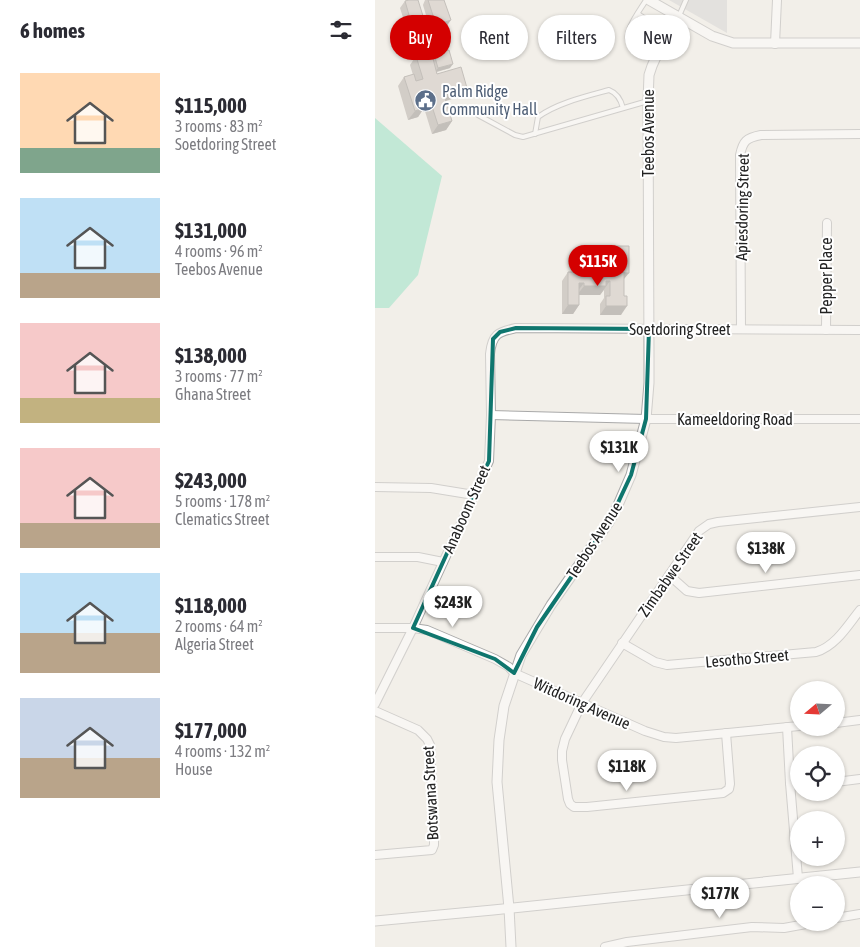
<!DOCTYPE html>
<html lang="en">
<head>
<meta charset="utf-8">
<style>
	:root { --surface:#fff; --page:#f7f7f7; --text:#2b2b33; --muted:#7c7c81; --accent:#d40000 }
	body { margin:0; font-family:"Asap Condensed",sans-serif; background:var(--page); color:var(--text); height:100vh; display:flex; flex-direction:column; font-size:19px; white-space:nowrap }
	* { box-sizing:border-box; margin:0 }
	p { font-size:16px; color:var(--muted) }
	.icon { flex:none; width:28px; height:28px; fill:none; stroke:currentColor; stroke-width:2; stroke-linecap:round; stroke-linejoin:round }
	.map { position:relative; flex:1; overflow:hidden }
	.side { display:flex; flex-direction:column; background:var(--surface); width:375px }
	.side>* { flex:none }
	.hud { position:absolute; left:15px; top:15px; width:395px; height:45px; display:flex; gap:10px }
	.needle { width:32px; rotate:251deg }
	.buttons { position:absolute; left:415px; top:681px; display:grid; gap:10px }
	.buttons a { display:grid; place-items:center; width:55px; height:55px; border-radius:50%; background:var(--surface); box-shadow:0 1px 4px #0004; font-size:25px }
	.price { position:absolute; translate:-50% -42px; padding:0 11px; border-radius:18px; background:#fff; color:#222; font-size:16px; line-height:32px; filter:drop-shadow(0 1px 2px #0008) }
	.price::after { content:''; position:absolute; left:50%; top:30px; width:15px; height:11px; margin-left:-8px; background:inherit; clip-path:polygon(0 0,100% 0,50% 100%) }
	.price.active { background:var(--accent); color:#fff }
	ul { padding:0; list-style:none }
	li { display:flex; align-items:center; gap:15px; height:125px; padding:0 20px }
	li span { display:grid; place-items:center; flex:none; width:140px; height:100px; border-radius:0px; color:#555 }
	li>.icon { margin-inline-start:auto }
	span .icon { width:60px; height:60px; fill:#fffc; stroke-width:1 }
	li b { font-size:21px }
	h2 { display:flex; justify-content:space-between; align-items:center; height:60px; padding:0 20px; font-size:21px }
	.tag { padding:0 18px; border-radius:22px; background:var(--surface); box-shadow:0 1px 4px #0004; font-size:18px; line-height:45px }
	.tag.active { background:var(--accent); color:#fff }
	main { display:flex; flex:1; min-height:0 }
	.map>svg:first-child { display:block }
	.religious { fill:#d0d0d0 }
	.pitch { fill:#88e0be }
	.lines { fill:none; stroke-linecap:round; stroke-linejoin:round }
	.service-casing { stroke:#a9a9a9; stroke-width:6 }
	.minor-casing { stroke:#a9a9a9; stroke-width:10 }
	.tertiary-casing { stroke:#a9a9a9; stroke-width:11 }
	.service { stroke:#fff; stroke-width:4 }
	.minor { stroke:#fff; stroke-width:8 }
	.tertiary { stroke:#fff; stroke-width:9 }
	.wall { fill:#aba49e }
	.shaded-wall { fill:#8b8681 }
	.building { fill:#c7bfb8; stroke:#8b8681 }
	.marked { fill:none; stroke:#0f766e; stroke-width:4; stroke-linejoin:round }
	.labels { text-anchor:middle; stroke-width:4; stroke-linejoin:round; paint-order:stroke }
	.service-label { font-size:16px; fill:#4e5e75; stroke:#fff; text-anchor:start }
	.street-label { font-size:16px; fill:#222; stroke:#fff }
</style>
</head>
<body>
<main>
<section class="side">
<h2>6 homes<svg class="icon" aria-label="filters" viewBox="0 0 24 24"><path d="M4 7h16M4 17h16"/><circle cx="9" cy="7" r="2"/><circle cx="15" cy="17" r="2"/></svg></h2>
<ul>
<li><span style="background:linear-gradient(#ffd9b3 75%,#7fa58c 0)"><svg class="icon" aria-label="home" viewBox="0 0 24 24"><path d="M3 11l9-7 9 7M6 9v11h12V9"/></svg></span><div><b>$115,000</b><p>3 rooms · 83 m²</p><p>Soetdoring Street</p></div></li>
<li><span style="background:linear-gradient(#bfe0f5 75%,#b9a48a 0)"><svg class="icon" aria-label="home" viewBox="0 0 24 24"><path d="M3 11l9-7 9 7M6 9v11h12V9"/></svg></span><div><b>$131,000</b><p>4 rooms · 96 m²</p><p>Teebos Avenue</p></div></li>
<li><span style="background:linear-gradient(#f6c9c9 75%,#c2b280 0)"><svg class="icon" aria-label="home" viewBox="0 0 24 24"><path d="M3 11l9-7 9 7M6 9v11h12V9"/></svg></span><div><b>$138,000</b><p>3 rooms · 77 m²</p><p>Ghana Street</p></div></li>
<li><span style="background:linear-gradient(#f6c9c9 75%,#b9a48a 0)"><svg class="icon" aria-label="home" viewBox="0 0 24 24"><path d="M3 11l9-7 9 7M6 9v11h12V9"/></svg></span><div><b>$243,000</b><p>5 rooms · 178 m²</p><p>Clematics Street</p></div></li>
<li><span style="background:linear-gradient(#bfe0f5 60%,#b9a48a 0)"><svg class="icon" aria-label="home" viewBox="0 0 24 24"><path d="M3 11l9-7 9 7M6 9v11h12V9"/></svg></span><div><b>$118,000</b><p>2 rooms · 64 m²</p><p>Algeria Street</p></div></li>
<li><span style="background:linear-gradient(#c9d6e8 60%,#b9a48a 0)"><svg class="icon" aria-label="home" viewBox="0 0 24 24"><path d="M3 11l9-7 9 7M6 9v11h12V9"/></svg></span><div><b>$177,000</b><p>4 rooms · 132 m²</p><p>House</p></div></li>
</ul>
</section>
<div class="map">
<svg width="485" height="947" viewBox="0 0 485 947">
	<rect width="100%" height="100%" fill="#f2efe9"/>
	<polygon class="religious" points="294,0 352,0 352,33"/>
	<polygon class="pitch" points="0,118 67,176 43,275 14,308 0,308"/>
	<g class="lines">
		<defs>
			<g id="service">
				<path d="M271,0c-5,9 -25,34 -16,43 7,6 18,10 25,14"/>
				<polyline points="263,14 275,22 276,26 266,49"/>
				<polyline points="304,16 311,0"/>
				<polyline points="103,115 140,135 148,137 273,101"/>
				<path d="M160,134l3,-17c19,-14 49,-21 71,-27 8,3 12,10 14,18"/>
			</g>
			<g id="minor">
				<polyline points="400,44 402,0"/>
				<path d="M366,329l-1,-174c3,-14 6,-17 21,-20l99,-1"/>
				<polyline points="451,330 452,223"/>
				<polyline points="116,415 271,419 485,419"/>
				<polyline points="0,487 56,488 99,495"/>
				<polyline points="0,557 43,557 68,562"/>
				<polyline points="294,575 312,591 324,593 485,575"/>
				<polyline points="0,628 38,628 52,630 120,659 134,667 139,673 270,731 289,737 301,738 424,726"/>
				<path d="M247,643l33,19 12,3 149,-13c20,-6 32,-27 44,-42"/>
				<path d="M0,704l38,-76 61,-133 15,-34 2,-46 -1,-61c2,-20 8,-22 26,-26l344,2"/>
				<polyline points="0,711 43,730 52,739 55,745 59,837 59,845 57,850 0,855"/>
				<polyline points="461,723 485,720"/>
				<polyline points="412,727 415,783 424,785"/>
				<polyline points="351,733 355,784 354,789 348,793 212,807 199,807 195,804 193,799 187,760 187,751 190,739 207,703 324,531 334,524 343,522 485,507"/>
				<polyline points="461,782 485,779"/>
				<polyline points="415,783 423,878"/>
				<polyline points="461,918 485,914"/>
				<polyline points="230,947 252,942 335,932 377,927 409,928 442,922"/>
			</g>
			<g id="tertiary">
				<polyline points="274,0 337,36 358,43 485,43"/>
				<polyline points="0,921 118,910 485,872"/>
				<polyline points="136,947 134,908 122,782 124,740 129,706 146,655 176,605 234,522 243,505 256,475 271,419 274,383 274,358 273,101 274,75 277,66 285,48 304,17"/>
			</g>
		</defs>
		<use href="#service" class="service-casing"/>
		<use href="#minor" class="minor-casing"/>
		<use href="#tertiary" class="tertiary-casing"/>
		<use href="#service" class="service"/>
		<use href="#minor" class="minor"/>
		<use href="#tertiary" class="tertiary"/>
	</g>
	<g class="wall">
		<polygon points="50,0 69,0 71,27 56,32 48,5"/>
		<polygon points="30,1 53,32 48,39 36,43 25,8"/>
		<polygon points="59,54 75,68 62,72 62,74 92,88 86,96 71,101 77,121 71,130 57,134 49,108 43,117 33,120 23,86 29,77 38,75 35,65 41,56 57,57"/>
		<polygon points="232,246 249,279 246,315 225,315 225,304 229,298 229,290 225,295 204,295 204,305 198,314 187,314 187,281 193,272 206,276 209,272 227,272 227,253"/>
	</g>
	<g class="shaded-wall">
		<polygon points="76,20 71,27 56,32 61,25"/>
		<polygon points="53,32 48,39 36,43 40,36"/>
		<polygon points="78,64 75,68 60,72 63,68"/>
		<polygon points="92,88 86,96 63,103 69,95"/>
		<polygon points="54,97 48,105 46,99"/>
		<polygon points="49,108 43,117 33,120 40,111"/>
		<polygon points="77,121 71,130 57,134 63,125"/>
		<polygon points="235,273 254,273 249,279 236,276"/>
		<polygon points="231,281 235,281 225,295 202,295 209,286"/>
		<polygon points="204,283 209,283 202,292"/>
		<polygon points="193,305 204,305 198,314 187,314"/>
		<polygon points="231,306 252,306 246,315 225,315"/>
	</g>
	<g class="building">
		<polygon points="34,0 43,0 53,32 40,36 30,1"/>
		<polygon points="53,0 69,0 76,20 61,25"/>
		<polygon points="74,50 78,64 63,68 59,54"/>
		<polygon points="56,51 62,74 86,67 92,88 69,95 77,121 63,125 54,97 46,99 49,108 40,111 29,77 39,74 41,81 48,79 41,56"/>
		<polygon points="232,246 254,246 254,273 232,272"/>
		<polygon points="193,272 204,272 204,275 209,276 209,272 231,272 231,275 236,276 235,272 249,272 249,296 252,296 252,306 231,306 231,296 235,296 235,281 231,281 231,286 209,286 209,283 204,283 204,305 193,305"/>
	</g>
	<path d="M0 0H485V947H0ZM141,328l133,1 -3,90 -15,56 -22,47 -72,105 -23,46 -19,-14 -82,-31 76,-167 4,-122 7,-7z" fill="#f2efe9" fill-opacity=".55" fill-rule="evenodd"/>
	<path class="marked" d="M141,328l133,1 -3,90 -15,56 -22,47 -72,105 -23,46 -19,-14 -82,-31 76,-167 4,-122 7,-7z"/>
	<defs>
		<symbol id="civic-disc" viewBox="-11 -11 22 22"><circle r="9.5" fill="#5c6f8a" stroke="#fff"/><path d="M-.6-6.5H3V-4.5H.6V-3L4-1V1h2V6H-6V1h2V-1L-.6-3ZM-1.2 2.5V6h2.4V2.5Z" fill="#fff"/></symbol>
	</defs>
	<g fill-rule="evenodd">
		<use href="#civic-disc" x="38" y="88" width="25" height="25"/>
	</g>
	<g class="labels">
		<g class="service-label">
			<text x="67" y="97">Palm Ridge<tspan x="67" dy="18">Community Hall</tspan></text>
		</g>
		<g class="street-label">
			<text transform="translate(273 133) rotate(-90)" y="6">Teebos Avenue</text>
			<text transform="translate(367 207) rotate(-89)" y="6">Apiesdoring Street</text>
			<text transform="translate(451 276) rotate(-90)" y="6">Pepper Place</text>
			<text x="305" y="335">Soetdoring Street</text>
			<text x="360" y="425">Kameeldoring Road</text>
			<text transform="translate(91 509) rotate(-66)" y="6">Anaboom Street</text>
			<text transform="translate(219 540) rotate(-57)" y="6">Teebos Avenue</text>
			<text transform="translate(295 574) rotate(-55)" y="6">Zimbabwe Street</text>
			<text transform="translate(372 658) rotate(-5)" y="6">Lesotho Street</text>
			<text transform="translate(207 703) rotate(24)" y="6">Witdoring Avenue</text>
			<text transform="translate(55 793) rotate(-93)" y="6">Botswana Street</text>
		</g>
	</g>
</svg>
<div class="buttons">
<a><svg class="needle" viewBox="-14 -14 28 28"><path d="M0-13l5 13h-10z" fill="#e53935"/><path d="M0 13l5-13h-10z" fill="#7c7c81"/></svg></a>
<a><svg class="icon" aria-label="locate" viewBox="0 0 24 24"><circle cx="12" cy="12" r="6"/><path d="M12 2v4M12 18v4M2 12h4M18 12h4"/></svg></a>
<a>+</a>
<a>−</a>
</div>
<b class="price active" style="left:223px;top:287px">$115K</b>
<b class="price" style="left:244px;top:473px">$131K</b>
<b class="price" style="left:391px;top:574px">$138K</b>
<b class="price" style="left:78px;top:628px">$243K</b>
<b class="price" style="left:252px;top:792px">$118K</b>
<b class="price" style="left:345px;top:919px">$177K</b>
<div class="hud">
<a class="tag active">Buy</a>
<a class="tag">Rent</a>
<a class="tag">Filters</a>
<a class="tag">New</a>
</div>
</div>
</main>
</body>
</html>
